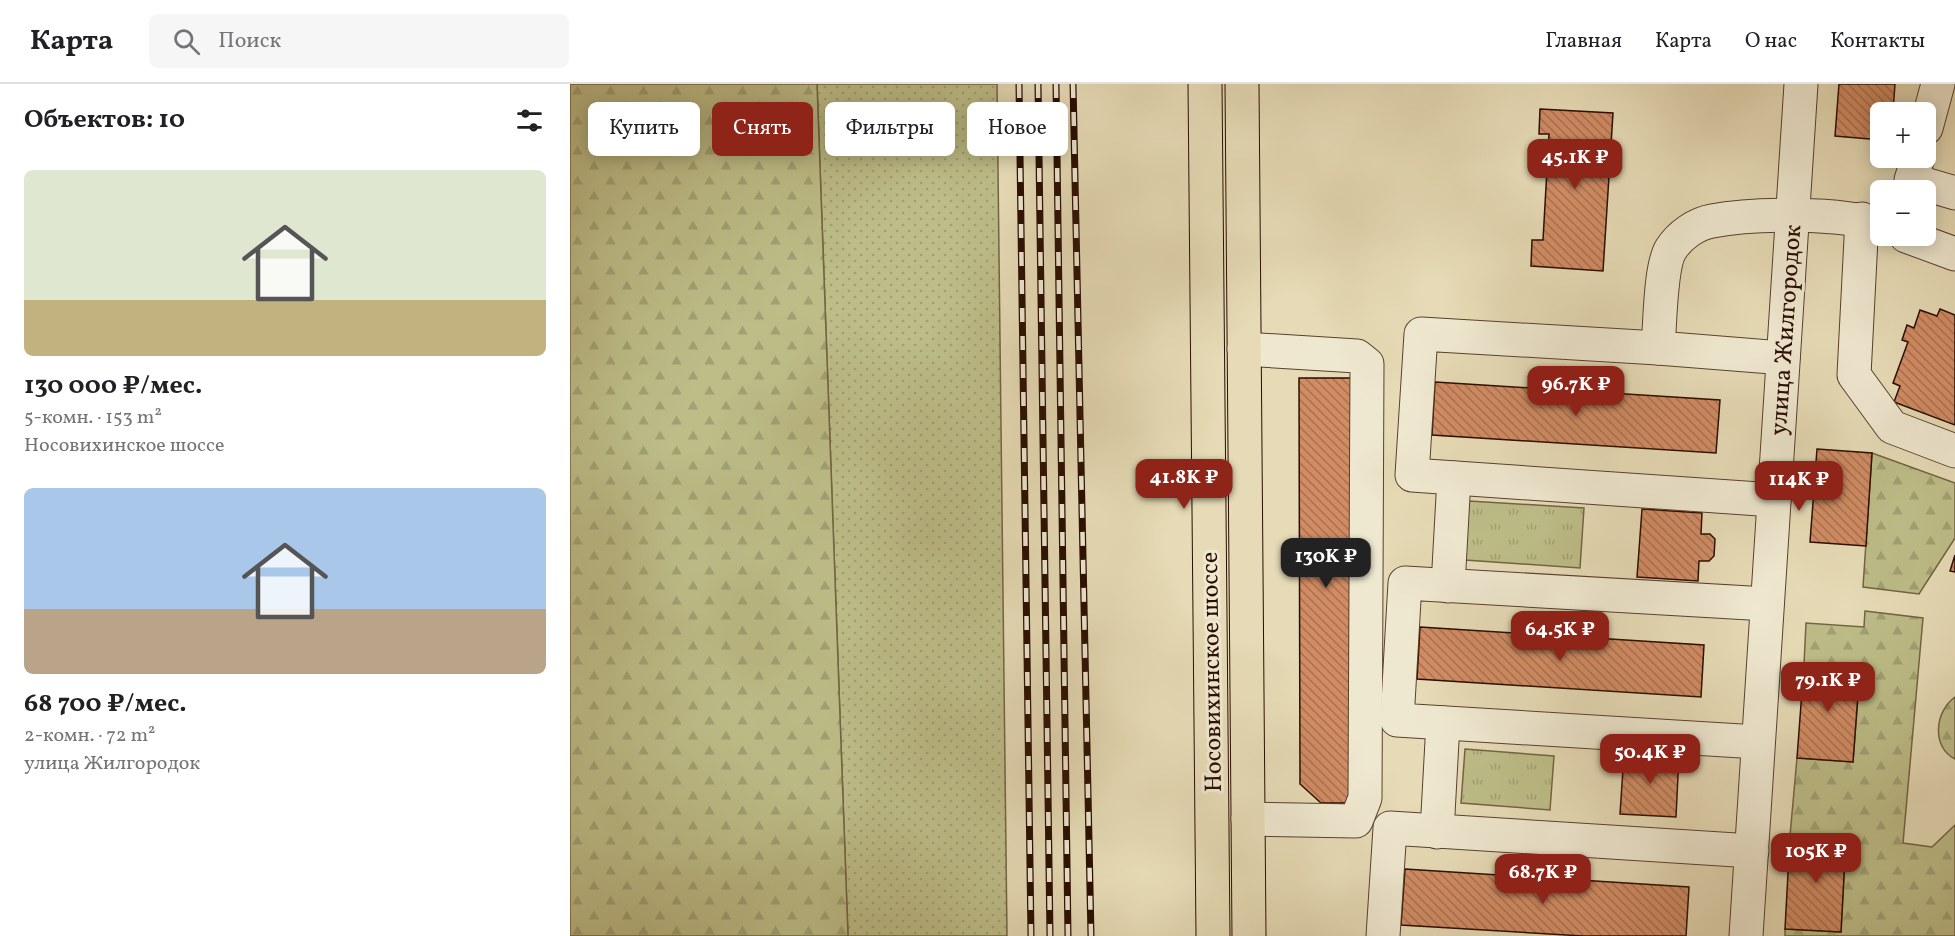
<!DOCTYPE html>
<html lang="ru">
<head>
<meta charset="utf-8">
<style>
	:root { --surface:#fff; --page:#f6f6f6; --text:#202124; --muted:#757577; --line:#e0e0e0; --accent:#8f2418 }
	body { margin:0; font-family:Vollkorn,serif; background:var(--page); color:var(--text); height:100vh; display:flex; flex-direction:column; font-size:22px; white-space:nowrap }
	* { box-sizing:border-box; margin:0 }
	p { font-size:20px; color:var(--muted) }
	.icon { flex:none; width:33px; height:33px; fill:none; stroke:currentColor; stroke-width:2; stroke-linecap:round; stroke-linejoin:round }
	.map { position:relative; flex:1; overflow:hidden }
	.sheet { display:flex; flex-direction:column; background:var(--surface); width:570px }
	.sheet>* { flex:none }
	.banner { position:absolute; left:18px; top:18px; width:570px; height:54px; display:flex; gap:12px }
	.fabs { position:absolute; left:1300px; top:18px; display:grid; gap:12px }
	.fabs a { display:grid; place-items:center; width:66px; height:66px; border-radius:9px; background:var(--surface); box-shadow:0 3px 15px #0003; font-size:30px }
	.price { position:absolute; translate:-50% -51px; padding:0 14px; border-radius:12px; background:var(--accent); color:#fff; font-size:20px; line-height:39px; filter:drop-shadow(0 2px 3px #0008) }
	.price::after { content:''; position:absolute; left:50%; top:36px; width:18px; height:14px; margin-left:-9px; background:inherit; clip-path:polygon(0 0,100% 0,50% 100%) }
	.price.selected { background:#222; color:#fff }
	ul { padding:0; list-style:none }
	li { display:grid; align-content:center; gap:12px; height:318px; padding:0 24px }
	li span { display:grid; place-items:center; height:186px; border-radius:9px; color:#555 }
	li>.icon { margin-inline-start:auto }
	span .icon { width:108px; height:108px; fill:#fffc; stroke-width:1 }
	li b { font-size:26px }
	h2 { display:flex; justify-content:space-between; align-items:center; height:72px; padding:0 24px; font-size:26px }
	.pill { padding:0 21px; border-radius:9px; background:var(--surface); box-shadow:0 3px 15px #0003; font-size:21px; line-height:54px }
	.pill.selected { background:var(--accent); color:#fff }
	header { display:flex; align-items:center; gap:36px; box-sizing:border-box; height:84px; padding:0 30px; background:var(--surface); border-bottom:2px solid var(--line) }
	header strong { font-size:28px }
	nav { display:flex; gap:33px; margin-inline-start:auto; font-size:21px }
	.search { width:420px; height:54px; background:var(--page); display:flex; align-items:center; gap:15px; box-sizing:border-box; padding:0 21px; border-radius:9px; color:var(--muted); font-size:22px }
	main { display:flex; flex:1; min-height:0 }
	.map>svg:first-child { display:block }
	.grass { fill:url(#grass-dots); stroke:#736544; stroke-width:1.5 }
	.forest { fill:url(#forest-firs); stroke:#736544; stroke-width:1.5 }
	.park { fill:url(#park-tufts); stroke:#736544; stroke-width:1.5 }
	.building { fill:url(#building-back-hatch); stroke:#290d00; stroke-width:1.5 }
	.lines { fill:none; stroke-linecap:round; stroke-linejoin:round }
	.minor-casing { stroke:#58402e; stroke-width:35 }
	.major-casing { stroke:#290d00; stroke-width:35 }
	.minor { stroke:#efe8d0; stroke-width:33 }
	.major { stroke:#e6dbb6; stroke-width:33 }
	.rail-casing { stroke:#290d00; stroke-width:7 }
	.rail { stroke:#efe8d0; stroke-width:4.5; stroke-dasharray:14; stroke-linecap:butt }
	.labels { text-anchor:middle; stroke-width:6; stroke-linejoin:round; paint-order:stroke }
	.street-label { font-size:24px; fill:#290d00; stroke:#efe8d0 }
</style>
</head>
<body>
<header>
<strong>Карта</strong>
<div class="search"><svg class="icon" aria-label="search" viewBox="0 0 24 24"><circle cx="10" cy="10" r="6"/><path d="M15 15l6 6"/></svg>Поиск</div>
<nav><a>Главная</a><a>Карта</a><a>О нас</a><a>Контакты</a></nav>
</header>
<main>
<section class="sheet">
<h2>Объектов: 10<svg class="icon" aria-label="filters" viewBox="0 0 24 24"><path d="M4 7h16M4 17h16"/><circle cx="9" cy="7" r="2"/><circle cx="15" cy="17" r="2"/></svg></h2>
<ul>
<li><span style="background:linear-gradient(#dfe7d0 70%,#c2b280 0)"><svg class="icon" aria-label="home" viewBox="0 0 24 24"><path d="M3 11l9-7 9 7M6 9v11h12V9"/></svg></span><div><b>130 000 ₽/мес.</b><p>5-комн. · 153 m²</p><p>Носовихинское шоссе</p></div></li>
<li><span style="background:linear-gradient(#a9c7e8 65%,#b9a48a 0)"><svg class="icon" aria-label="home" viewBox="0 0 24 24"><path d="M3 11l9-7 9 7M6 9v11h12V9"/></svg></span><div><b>68 700 ₽/мес.</b><p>2-комн. · 72 m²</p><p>улица Жилгородок</p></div></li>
</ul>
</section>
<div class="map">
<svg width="1385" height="852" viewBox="0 0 1385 852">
	<defs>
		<pattern id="grass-dots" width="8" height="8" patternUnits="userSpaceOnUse" patternTransform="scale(1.5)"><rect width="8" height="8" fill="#bdbd88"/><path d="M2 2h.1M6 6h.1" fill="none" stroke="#a2a174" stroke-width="1.8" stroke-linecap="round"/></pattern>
		<pattern id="forest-firs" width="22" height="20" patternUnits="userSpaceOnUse" patternTransform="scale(1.5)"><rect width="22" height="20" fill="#bdbd88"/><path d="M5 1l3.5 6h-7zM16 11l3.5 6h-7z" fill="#a2a174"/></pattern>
		<pattern id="park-tufts" width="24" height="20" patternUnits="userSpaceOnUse" patternTransform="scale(1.5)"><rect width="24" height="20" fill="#bdbd88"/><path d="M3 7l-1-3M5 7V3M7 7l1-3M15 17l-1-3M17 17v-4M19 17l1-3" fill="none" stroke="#a2a174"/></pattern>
		<pattern id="building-back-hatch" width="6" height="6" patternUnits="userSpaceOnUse" patternTransform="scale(1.5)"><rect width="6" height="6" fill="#d18c64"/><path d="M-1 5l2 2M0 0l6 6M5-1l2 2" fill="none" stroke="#aa7150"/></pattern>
	</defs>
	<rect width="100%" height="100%" fill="#e6dbb6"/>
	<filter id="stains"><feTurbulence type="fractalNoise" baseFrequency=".00333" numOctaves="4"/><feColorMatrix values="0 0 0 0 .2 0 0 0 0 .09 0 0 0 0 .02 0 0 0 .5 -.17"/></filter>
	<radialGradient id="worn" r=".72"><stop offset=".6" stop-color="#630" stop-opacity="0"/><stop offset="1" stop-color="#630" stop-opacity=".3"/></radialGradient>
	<polygon class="grass" points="247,0 427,0 437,852 278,852"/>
	<g class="forest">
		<polygon points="0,0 247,0 278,852 0,852"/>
		<polygon points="1302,369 1385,399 1385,454 1349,510 1293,503"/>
		<polygon points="1295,527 1353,534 1333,759 1362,763 1385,741 1385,852 1215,852 1215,845 1271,848 1276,755 1220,752 1227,674 1283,678 1290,585 1234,580 1236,539 1294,543"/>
		<path d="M1385,613v62c-24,-12 -20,-48 0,-62z"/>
	</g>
	<g class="park">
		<polygon points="899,417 1014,424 1010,484 895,476"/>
		<polygon points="895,665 984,672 980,726 891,719"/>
	</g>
	<g class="building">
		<polygon points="1269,0 1325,0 1323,28 1311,28 1311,56 1265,52"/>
		<polygon points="970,25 1043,29 1033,187 961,182 962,156 973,156 979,50 969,50"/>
		<polygon points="1370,225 1385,231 1385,341 1324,318 1330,302 1323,299 1338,258 1332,256 1337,241 1344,244 1350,226 1367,232"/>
		<polygon points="729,294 781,294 782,719 751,719 730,700"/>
		<polygon points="865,298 1150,316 1146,369 862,351"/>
		<polygon points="1247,365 1302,369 1296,462 1240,458"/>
		<polygon points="1072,425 1132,429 1131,450 1140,450 1145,455 1144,472 1139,477 1129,477 1128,497 1067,493"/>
		<polygon points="1385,471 1385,488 1380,487"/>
		<polygon points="850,543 1134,561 1131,613 847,595"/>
		<polygon points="1234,580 1290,584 1283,678 1227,674"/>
		<polygon points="1054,670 1109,672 1106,733 1050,730"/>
		<polygon points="1220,752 1276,755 1271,848 1215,845"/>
		<polygon points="835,785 1119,803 1116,852 1013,852 831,841"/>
	</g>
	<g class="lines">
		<defs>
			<g id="minor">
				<polyline points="1356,44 1368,0"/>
				<polyline points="1348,74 1341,96 1385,109"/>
				<polyline points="1292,135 1284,291 1322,343 1385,367"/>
				<polyline points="1336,152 1385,170"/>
				<polyline points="1088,264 851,250 842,391 1204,416"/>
				<polyline points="674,265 787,272 797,280 795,714 786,737 678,735"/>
				<path d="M1213,274l-125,-10c2,-22 2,-82 13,-99 9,-14 25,-25 41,-28 42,-8 130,-9 169,5"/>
				<polyline points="878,502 884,394"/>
				<polyline points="1188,658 827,636 835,499 1197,520"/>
				<polyline points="867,748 873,639"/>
				<polyline points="813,852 820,744 1182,767"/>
				<polyline points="1176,852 1231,0"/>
			</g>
			<g id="major">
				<polyline points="635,0 643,852"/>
				<polyline points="672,0 679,852"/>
			</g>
		</defs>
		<use href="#minor" class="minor-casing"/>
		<use href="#major" class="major-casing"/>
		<use href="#minor" class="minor"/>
		<use href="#major" class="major"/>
		<defs>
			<g id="rail">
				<polyline points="449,0 461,852"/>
				<polyline points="468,0 480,852"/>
				<polyline points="486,0 498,852"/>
				<polyline points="503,0 521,852"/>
			</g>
		</defs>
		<use href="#rail" class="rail-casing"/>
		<use href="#rail" class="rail"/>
	</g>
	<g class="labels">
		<g class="street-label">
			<text transform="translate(1215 246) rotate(-86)" y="8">улица Жилгородок</text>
			<text transform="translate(641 588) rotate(-91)" y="8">Носовихинское шоссе</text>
		</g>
	</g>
	<rect width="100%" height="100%" filter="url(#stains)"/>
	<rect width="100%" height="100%" fill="url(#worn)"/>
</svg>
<div class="fabs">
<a>+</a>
<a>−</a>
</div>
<b class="price" style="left:1005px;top:106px">45.1K ₽</b>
<b class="price" style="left:1006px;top:333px">96.7K ₽</b>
<b class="price" style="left:614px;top:426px">41.8K ₽</b>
<b class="price" style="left:1229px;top:428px">114K ₽</b>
<b class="price selected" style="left:756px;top:505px">130K ₽</b>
<b class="price" style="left:990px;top:578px">64.5K ₽</b>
<b class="price" style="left:1258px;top:629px">79.1K ₽</b>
<b class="price" style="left:1080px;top:701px">50.4K ₽</b>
<b class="price" style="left:1246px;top:800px">105K ₽</b>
<b class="price" style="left:973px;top:821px">68.7K ₽</b>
<div class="banner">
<a class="pill">Купить</a>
<a class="pill selected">Снять</a>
<a class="pill">Фильтры</a>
<a class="pill">Новое</a>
</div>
</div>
</main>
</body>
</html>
